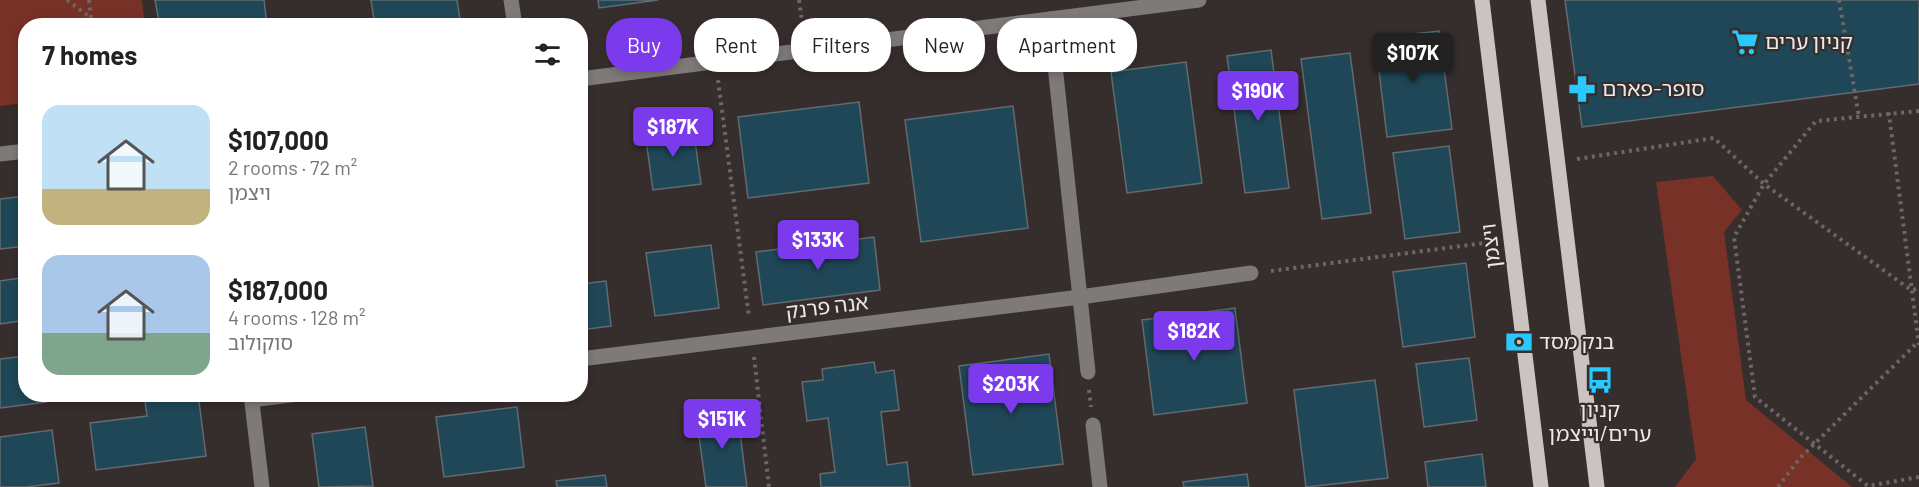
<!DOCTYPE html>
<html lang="en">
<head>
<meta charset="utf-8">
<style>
	:root { --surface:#fff; --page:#f6f6f6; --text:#222; --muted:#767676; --accent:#7c3aed }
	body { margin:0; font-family:Barlow,"Noto Sans Hebrew",sans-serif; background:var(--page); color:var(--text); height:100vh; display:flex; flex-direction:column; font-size:22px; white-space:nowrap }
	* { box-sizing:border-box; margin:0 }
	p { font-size:20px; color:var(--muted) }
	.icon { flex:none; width:33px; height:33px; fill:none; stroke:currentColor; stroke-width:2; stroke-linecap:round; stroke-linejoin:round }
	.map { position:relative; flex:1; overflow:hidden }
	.sheet { position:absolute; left:18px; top:18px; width:570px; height:384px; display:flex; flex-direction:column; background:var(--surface); border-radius:24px; box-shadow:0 3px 9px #0003 }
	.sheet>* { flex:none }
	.hud { position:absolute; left:606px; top:18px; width:570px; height:54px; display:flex; gap:12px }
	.price { position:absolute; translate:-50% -51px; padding:0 14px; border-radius:6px; background:var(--accent); color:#fff; font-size:20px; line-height:39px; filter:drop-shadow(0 2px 3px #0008) }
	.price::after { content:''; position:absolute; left:50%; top:36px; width:18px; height:14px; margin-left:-9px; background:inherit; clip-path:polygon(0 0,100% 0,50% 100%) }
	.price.on { background:#222; color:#fff }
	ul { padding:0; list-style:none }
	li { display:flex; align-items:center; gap:18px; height:150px; padding:0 24px }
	li span { display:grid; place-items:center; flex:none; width:168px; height:120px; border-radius:18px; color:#555 }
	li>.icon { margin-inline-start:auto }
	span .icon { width:72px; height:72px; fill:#fffc; stroke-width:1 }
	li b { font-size:26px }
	h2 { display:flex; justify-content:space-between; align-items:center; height:72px; padding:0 24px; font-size:26px }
	.pill { padding:0 21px; border-radius:24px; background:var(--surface); box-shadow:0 3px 9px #0003; font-size:21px; line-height:54px }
	.pill.on { background:var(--accent); color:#fff }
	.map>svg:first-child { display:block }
	.green { fill:#783126 }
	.building { fill:#204757; stroke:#626b6f; stroke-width:1.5 }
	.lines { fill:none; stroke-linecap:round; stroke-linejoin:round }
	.path { stroke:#6d6665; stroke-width:4; stroke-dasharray:3 4.5; stroke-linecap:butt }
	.minor { stroke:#7e7a79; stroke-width:15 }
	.major { stroke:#ccc3c1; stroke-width:15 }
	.labels { text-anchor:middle; stroke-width:4.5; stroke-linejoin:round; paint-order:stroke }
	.poi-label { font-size:21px; fill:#ede8e7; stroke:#362e2d; text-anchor:start }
	.street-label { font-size:21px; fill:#ede8e7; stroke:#362e2d }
</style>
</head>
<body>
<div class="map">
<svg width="1919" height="487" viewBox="0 0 1919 487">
	<rect width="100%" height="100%" fill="#362e2d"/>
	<g class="green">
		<polygon points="0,0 142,0 145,25 26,26 25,103 0,106"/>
		<polygon points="1713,176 1742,210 1724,232 1746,400 1852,487 1675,487 1696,459 1656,182"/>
	</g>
	<g class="building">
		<polygon points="155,0 264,0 267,26 160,26"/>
		<polygon points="371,0 457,0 461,25 375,26"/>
		<polygon points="598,0 658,0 599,8"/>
		<polygon points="1565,0 1919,0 1919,84 1582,127"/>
		<polygon points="1439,31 1452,129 1387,137 1375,38"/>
		<polygon points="1271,50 1289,188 1245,193 1227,56"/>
		<polygon points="1350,53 1371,213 1322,219 1301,59"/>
		<polygon points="1186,62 1202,183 1127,193 1111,72"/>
		<polygon points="859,102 869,183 748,198 738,117"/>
		<polygon points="1013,106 1028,228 921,242 905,120"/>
		<polygon points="693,127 701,184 653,190 645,133"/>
		<polygon points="1449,146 1460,232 1405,239 1393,153"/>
		<polygon points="26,196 26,246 0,249 0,199"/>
		<polygon points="874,237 880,290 763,305 756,252"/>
		<polygon points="711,245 719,308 655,316 646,253"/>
		<polygon points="1466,263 1475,337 1403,347 1393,272"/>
		<polygon points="26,277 26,320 0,324 0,281"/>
		<polygon points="606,281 611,326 580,330 580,284"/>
		<polygon points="1235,308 1247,403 1154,415 1142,320"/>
		<polygon points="1049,354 1063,464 973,475 959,366"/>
		<polygon points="26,356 26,394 46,394 46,402 0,408 0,359"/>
		<polygon points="1469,358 1477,420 1424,427 1416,364"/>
		<polygon points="874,362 876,373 894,370 899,410 881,412 887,465 907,462 910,487 821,487 820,474 835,472 828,418 807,421 802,382 823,380 822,369"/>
		<polygon points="1375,380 1388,478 1306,487 1294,390"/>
		<polygon points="144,394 198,394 206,456 96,470 90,423 147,416"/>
		<polygon points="517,407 524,467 444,477 436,417"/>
		<polygon points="737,410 747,487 706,487 696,415"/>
		<polygon points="365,427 373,486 319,487 312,434"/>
		<polygon points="52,430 59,483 26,487 0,487 0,437"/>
		<polygon points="1482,454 1486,487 1428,487 1425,462"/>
		<polygon points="1247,474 1249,487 1184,487 1183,482"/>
		<polygon points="605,475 607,487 557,487 556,481"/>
	</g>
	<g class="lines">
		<g class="path">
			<polyline points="67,0 91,18"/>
			<polyline points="89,0 92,26"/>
			<polyline points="799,0 803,29"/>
			<polyline points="1839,0 1859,117"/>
			<polyline points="718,80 749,317"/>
			<polyline points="1919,111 1816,121 1764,184 1734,237 1755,397 1868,486 1919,477"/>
			<polyline points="1887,114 1889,114 1919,345"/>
			<polyline points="1577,159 1714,138 1764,184 1911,290 1919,289"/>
			<polyline points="1271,271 1492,242"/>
			<polyline points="754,357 769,487"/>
			<polyline points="1089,390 1091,407"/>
			<polyline points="1778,487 1800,458 1917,343"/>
		</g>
		<g class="minor">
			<polyline points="511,0 515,26"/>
			<polyline points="1050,19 1088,372"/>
			<polyline points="580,79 1199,0"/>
			<polyline points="0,154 26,151"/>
			<polyline points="580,359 1080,297 1251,273"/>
			<polyline points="251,394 262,487"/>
			<polyline points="252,400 298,394"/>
			<polyline points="1093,425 1100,487"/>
		</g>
		<g class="major">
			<polyline points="1482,0 1541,487"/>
			<polyline points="1538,0 1597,487"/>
		</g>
	</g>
	<defs>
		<symbol id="supermarket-bare" viewBox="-9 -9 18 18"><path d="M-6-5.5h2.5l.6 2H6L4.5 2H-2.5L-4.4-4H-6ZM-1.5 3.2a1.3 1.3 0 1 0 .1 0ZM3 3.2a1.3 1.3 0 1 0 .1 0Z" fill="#29c8ff" stroke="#362e2d" stroke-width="2.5" paint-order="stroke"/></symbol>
		<symbol id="pharmacy-bare" viewBox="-9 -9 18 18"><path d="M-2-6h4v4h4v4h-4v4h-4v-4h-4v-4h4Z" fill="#29c8ff" stroke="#362e2d" stroke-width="2.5" paint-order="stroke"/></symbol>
		<symbol id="bank-bare" viewBox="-9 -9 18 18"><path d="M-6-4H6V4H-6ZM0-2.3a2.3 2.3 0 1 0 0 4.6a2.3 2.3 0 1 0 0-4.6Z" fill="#29c8ff" stroke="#362e2d" stroke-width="2.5" paint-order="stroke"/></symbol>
		<symbol id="bus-bare" viewBox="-9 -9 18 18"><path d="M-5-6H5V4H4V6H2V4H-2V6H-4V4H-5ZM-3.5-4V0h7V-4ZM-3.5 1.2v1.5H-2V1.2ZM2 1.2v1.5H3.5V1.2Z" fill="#29c8ff" stroke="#362e2d" stroke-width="2.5" paint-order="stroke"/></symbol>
	</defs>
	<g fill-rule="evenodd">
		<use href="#supermarket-bare" x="1726" y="23" width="38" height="38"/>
		<use href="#pharmacy-bare" x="1563" y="70" width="38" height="38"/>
		<use href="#bank-bare" x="1500" y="323" width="38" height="38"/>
		<use href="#bus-bare" x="1581" y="361" width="38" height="38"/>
	</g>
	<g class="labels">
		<g class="poi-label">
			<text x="1765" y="49">קניון ערים</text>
			<text x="1602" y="96">סופר-פארם</text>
			<text x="1539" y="349">בנק מסד</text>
			<text x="1600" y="417" text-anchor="middle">קניון<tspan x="1600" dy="24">ערים/וייצמן</tspan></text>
		</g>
		<g class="street-label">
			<text transform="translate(1491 246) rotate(-97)" y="7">ויצמן</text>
			<text transform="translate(827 307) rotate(-7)" y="7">אנה פרנק</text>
		</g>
	</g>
</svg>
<b class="price on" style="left:1413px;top:84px">$107K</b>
<b class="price" style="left:1258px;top:122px">$190K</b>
<b class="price" style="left:673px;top:158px">$187K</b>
<b class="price" style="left:818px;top:271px">$133K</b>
<b class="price" style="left:1194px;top:362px">$182K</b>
<b class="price" style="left:1011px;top:415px">$203K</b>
<b class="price" style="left:722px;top:450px">$151K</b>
<div class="hud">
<a class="pill on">Buy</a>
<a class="pill">Rent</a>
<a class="pill">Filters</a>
<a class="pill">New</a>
<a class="pill">Apartment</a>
</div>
<section class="sheet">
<h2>7 homes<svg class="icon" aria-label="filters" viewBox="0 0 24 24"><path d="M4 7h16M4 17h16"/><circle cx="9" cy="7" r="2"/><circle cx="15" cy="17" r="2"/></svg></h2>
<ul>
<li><span style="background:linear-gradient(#bfe0f5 70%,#c2b280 0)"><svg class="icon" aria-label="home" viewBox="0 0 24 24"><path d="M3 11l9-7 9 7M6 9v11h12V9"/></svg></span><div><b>$107,000</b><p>2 rooms · 72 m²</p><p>ויצמן</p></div></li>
<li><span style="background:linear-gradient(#a9c7e8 65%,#7fa58c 0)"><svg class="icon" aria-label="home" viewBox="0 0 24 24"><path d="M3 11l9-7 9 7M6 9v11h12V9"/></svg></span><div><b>$187,000</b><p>4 rooms · 128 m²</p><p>סוקולוב</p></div></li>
</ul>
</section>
</div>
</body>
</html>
